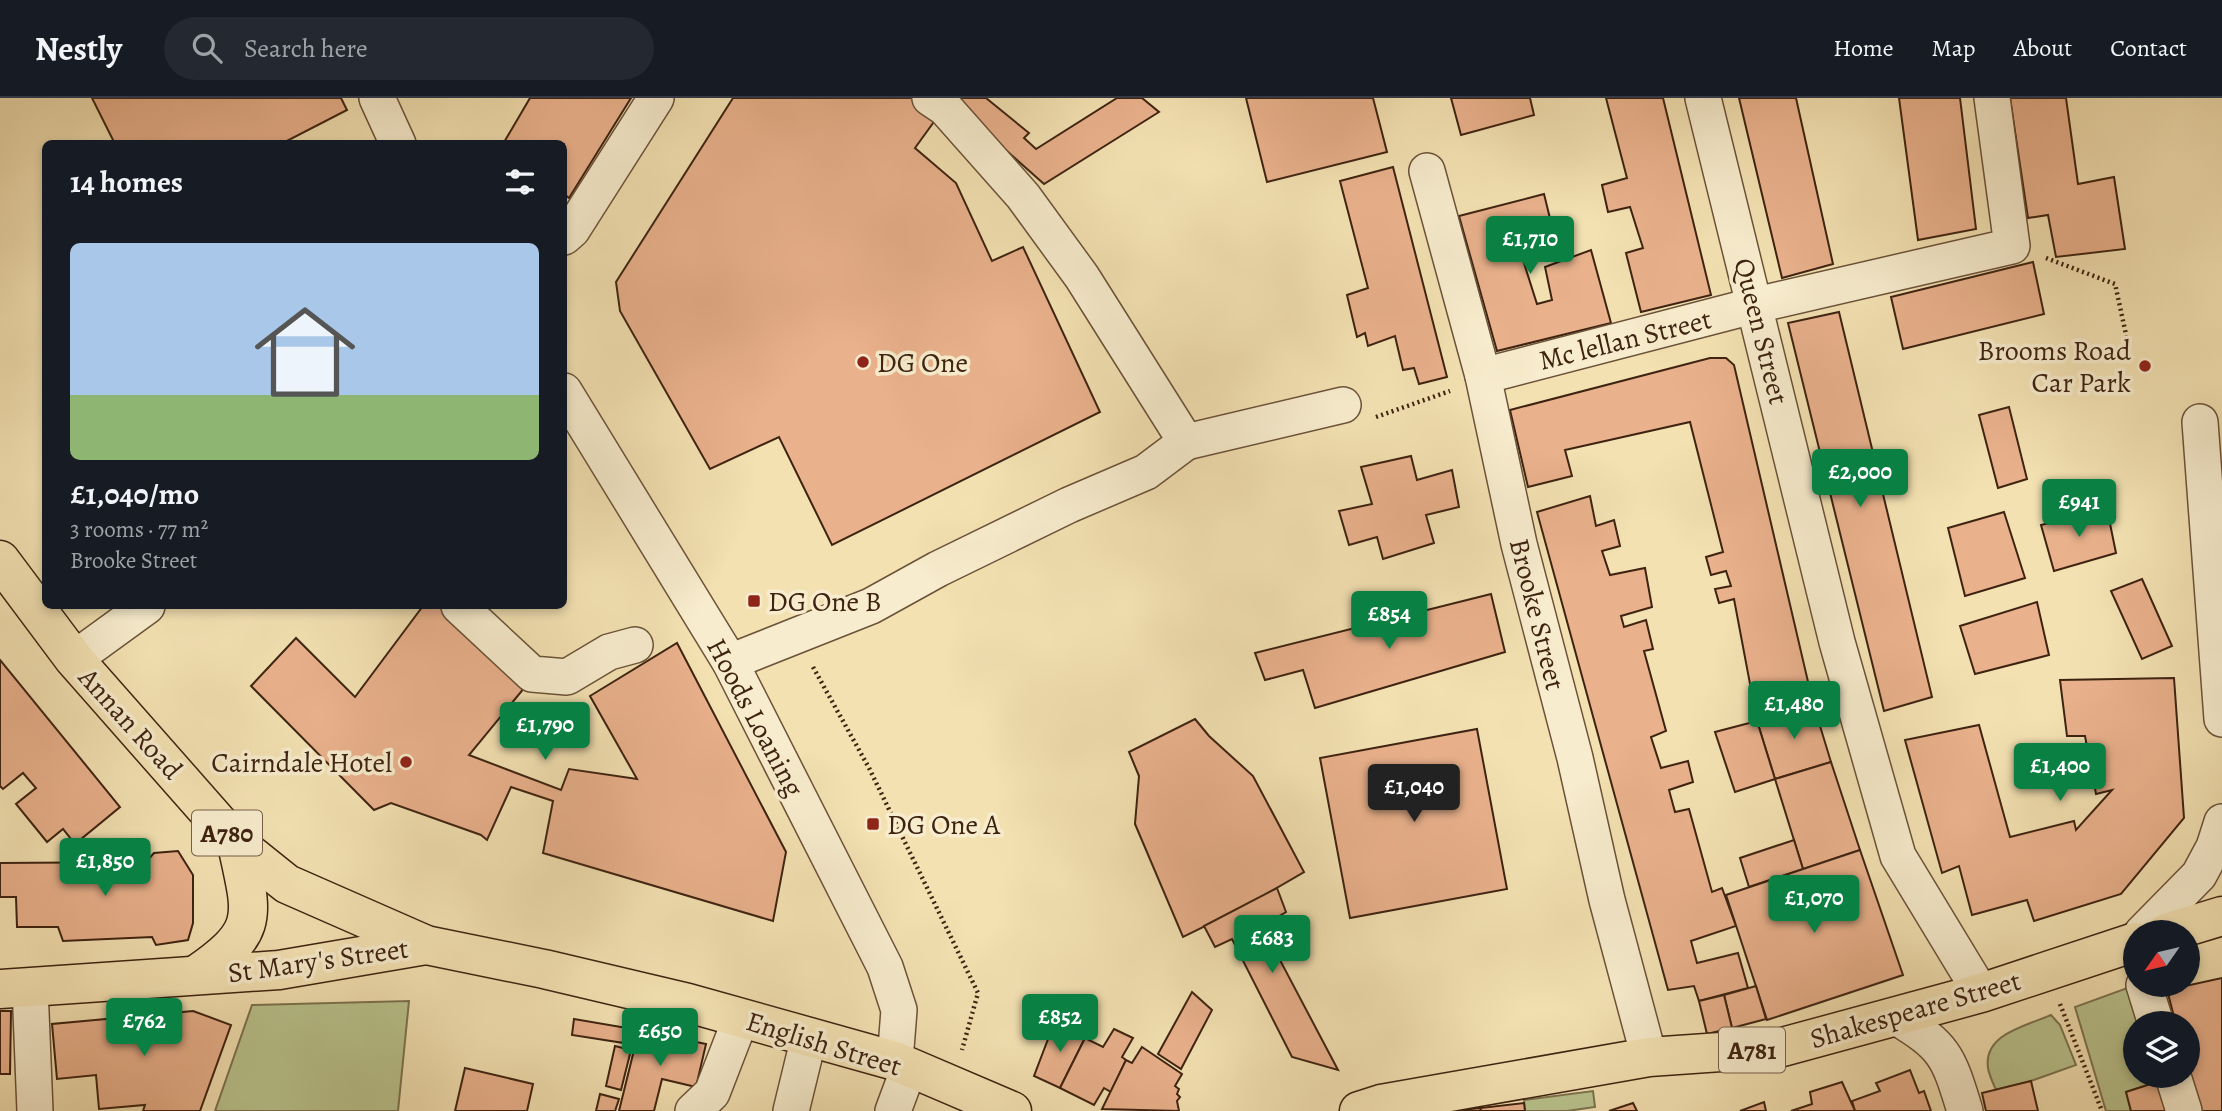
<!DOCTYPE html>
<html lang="en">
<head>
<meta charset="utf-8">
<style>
	:root { --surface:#171b24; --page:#242831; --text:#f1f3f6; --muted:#9ea1a6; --line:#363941; --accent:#0b8043 }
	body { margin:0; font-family:Alegreya,serif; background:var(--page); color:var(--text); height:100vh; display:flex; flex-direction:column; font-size:26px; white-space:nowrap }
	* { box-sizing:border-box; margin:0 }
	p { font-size:23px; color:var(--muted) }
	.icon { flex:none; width:38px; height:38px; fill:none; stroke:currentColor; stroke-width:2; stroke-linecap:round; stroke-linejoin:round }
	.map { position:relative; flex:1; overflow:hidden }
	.panel { position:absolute; left:42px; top:42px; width:525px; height:469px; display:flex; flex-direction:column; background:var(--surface); border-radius:10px; box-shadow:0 4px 10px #0003 }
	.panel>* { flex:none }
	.needle { width:46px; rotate:236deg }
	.tools { position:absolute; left:2123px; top:822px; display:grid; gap:14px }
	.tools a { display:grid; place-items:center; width:77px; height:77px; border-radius:50%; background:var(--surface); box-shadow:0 4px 10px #0003; font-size:35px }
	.price { position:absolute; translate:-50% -60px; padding:0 16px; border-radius:7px; background:var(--accent); color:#fff; font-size:23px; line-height:46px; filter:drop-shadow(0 2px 4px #0008) }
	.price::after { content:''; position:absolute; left:50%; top:42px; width:21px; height:16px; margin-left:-10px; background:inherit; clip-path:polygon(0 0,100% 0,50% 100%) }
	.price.selected { background:#222; color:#fff }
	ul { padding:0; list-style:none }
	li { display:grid; align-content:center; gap:14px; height:371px; padding:0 28px }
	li+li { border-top:2px solid var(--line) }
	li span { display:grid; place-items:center; height:217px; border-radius:10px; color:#555 }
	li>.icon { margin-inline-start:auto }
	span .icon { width:126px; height:126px; fill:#fffc; stroke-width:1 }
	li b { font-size:30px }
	h2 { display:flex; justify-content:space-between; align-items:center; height:84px; padding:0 28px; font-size:30px }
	header { display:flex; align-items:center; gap:42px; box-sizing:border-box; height:98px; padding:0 35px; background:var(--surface); border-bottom:2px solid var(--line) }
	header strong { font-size:33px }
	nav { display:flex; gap:38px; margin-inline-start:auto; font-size:24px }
	.search { width:490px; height:63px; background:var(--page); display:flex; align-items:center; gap:18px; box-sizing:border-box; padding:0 24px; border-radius:38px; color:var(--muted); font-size:26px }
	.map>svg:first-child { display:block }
	.green { fill:#b9c38d; stroke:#7c734f; stroke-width:2 }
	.building { fill:#e9b18c; stroke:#3e2311; stroke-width:2 }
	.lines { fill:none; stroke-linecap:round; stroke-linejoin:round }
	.minor-casing { stroke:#6b5239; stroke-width:38 }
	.major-casing { stroke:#3e2311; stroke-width:41 }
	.path { stroke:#3e2311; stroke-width:4.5; stroke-dasharray:2 3.5; stroke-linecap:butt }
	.minor { stroke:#f7eccd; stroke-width:35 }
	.major { stroke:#f3e1b2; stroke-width:38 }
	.poi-dot { fill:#8f2418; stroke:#f7eccd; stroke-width:2.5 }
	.labels { text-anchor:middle; stroke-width:7; stroke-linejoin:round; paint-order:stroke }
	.shield { fill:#f7eccd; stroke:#765f49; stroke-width:2 }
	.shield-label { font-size:26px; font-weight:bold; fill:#3e2311 }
	.street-label { font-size:28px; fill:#3e2311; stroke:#f7eccd }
	.poi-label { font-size:28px; fill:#3e2311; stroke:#f7eccd; text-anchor:start }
</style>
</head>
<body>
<header>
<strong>Nestly</strong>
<div class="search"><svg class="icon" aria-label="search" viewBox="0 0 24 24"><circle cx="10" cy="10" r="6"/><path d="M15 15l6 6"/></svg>Search here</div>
<nav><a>Home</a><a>Map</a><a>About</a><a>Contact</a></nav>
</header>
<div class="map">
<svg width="2222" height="1013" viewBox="0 0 2222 1013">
	<rect width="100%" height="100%" fill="#f3e1b2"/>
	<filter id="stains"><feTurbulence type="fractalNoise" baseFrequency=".00286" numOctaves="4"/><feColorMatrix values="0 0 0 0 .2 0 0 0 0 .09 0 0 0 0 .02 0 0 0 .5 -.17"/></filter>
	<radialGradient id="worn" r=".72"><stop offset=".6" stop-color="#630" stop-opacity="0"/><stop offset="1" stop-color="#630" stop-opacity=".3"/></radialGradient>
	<g class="green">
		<polygon points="2130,889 2141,926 2135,926 2135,978 2158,978 2160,983 2126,994 2131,1013 2106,1013 2075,909"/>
		<polygon points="409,903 398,1013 215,1013 252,907"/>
		<path d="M2051,917l9,10 16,40 -45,16 -35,9c-3,-7 -7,-15 -8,-22 -5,-34 38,-42 63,-53z"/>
		<polygon points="1593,993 1595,1009 1567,1013 1525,1013 1524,1002"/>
	</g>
	<g class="building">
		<polygon points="92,0 341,0 347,12 281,46 115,46"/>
		<polygon points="530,0 631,0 569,100 564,96 564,46 503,46"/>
		<polygon points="733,0 920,0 941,14 915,50 956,85 992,163 1023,149 1100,314 832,447 779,339 710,371 620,213 616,184"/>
		<polygon points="957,0 986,0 1029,35 1024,40 1036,51 1117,0 1142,0 1159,14 1044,86 953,5"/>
		<polygon points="1246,0 1373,0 1387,54 1267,84"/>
		<polygon points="1451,0 1530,0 1534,17 1461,37"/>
		<polygon points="1606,0 1663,0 1711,197 1641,214 1626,155 1643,150 1630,109 1608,114 1602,87 1627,80"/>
		<polygon points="1739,0 1796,0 1833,166 1782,180"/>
		<polygon points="1899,0 1960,0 1976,131 1918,142"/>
		<polygon points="2010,0 2066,0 2078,86 2114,79 2125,151 2056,159 2048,117 2028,120"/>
		<polygon points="1393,69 1447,279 1419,286 1414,270 1403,272 1395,238 1368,248 1365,235 1357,239 1347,197 1368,190 1340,83"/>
		<polygon points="1544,96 1558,153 1523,162 1537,206 1552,202 1545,169 1591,152 1611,225 1497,253 1459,118"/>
		<polygon points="2033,164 2044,216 1903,251 1891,199"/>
		<polygon points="1839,214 1932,599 1884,613 1788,225"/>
		<polygon points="1710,260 1726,260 1734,267 1813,605 1757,623 1734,501 1719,505 1715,491 1731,488 1726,473 1711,477 1706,459 1723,454 1690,324 1565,352 1572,378 1528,389 1510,312"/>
		<polygon points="2009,309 2027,381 1998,390 1979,317"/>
		<polygon points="1411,358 1417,382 1452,372 1459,409 1426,417 1434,445 1383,461 1377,439 1349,447 1339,413 1372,406 1361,369"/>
		<polygon points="1590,398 1596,428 1614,422 1620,448 1602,453 1610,477 1645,470 1652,509 1621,518 1624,529 1646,522 1653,551 1644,553 1666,633 1651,639 1661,670 1688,663 1693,684 1669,692 1675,714 1689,711 1712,794 1722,790 1736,828 1691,843 1697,865 1738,855 1748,890 1699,903 1694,888 1668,892 1537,414"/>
		<polygon points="2107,411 2116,455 2054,473 2041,427"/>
		<polygon points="2004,414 2025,480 1965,498 1948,430"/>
		<polygon points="2142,481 2172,548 2142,561 2111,493"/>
		<polygon points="1491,496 1505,554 1315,610 1303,572 1265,582 1255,555"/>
		<polygon points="2037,504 2049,557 1975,576 1960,528"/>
		<polygon points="423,508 440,508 525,589 469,657 561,692 569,671 637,681 590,598 677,545 786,754 773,823 543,755 553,703 511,689 487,742 481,737 391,705 374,712 251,588 296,540 355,599"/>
		<polygon points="0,562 120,709 75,746 63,731 47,744 16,706 36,690 23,675 3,691 0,688"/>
		<polygon points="2174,580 2184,720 2121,796 2034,823 2027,802 1972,817 1959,768 1942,775 1905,642 1979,627 2010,739 2074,723 2076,732 2112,692 2096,696 2085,638 2067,638 2060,582"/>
		<polygon points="1813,605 1831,664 1775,681 1757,623"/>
		<polygon points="1195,621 1209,638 1253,678 1304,774 1244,809 1183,839 1135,726 1139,678 1129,654"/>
		<polygon points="1757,623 1775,681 1735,694 1715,634"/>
		<polygon points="1477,631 1507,791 1350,820 1320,660"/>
		<polygon points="1831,664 1860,752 1803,771 1775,681"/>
		<polygon points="1794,742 1803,771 1749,789 1740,760"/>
		<polygon points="1860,752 1903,877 1767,922 1726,797"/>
		<polygon points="178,753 193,777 193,825 188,842 156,847 152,839 63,843 58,829 17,829 16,799 0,799 0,765 146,764 154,755"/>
		<polygon points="1277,790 1286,814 1262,828 1338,972 1292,959 1232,841 1215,849 1204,828"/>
		<polygon points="2222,880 2222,1013 2198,1013 2188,972 2188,926 2176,926 2167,892"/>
		<polygon points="1756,888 1766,921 1732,930 1724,897"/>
		<polygon points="1192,894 1212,912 1181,971 1158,956"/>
		<polygon points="1724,897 1732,930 1707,936 1699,903"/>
		<polygon points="0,913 11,913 10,976 0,976"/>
		<polygon points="193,913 231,927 200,1013 143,1013 145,1007 99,1011 96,977 57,981 52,926"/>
		<polygon points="1068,920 1081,927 1076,936 1085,940 1060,990 1034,978 1053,928 1062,932"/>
		<polygon points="574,921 627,930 624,945 572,937"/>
		<polygon points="1114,931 1133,940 1122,959 1126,962 1111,994 1104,990 1094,1007 1060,990 1085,940 1103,949"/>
		<polygon points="639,932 706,946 696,989 662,981 654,1013 619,1013"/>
		<polygon points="615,948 631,952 621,992 606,988"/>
		<polygon points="1142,949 1182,976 1175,988 1179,991 1177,996 1180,999 1177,1003 1179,1013 1102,1011 1126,962 1132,965"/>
		<polygon points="465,970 533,986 527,1013 455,1013"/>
		<polygon points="1910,972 1919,995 1924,993 1931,1013 1855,1013 1852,1003 1880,993 1876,985"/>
		<polygon points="2031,983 2038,1013 1986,1013 1982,995"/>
		<polygon points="2160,983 2171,1013 2131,1013 2126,994"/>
		<polygon points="1842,984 1855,1013 1791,1013 1812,1006 1810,994"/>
		<polygon points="600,996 619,1001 615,1013 596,1013"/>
		<polygon points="1764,1004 1766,1013 1740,1013"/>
		<polygon points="1524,1005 1525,1013 1481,1013 1480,1010"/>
		<polygon points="1633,1005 1637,1013 1609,1013"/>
		<polygon points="1480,1010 1481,1013 1451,1013"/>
	</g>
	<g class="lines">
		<defs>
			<g id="minor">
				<polyline points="377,0 398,46"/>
				<polyline points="1703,0 1837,544 1898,758 1981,895"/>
				<polyline points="1427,73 1483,278 1519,446 1575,660 1607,802 1649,959"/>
				<polyline points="564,139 572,132 656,0"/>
				<polyline points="1483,278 1756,207 2012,148 1992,0"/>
				<polyline points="564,293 730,564 885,869 899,912 895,963"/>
				<polyline points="2200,324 2222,621"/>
				<polyline points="1186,344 1343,307"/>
				<polyline points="459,508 532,576 567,579 609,554 635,547"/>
				<polyline points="74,561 147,508"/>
				<polyline points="730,564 871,508 938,471 1069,407 1146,374 1186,344 1082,179 1023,98 945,10 930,0"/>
				<polyline points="2142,835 2199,777 2214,749 2222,724"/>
				<polyline points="2144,887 2156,926"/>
				<polyline points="30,889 35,1013"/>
				<path d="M1896,919c50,30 52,39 69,94"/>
				<polyline points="2173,978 2184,1013"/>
				<polyline points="693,1013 712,995 741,920"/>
				<polyline points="791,1013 809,939"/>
				<polyline points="893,1013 909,970"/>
			</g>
			<g id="major">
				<polyline points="0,462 74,561 237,746 287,786 426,847 544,871 688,905 895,963 1012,1013"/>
				<polyline points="2166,835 2222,818"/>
				<path d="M196,877c66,-45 56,-59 41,-131"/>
				<polyline points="0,891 279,872 426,847"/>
				<polyline points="1359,1013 1381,1006 1649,959 1779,950 1981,895 2135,844"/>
			</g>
		</defs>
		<use href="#minor" class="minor-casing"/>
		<use href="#major" class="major-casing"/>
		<g class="path">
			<polyline points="2046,160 2115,186 2127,241"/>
			<polyline points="1376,319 1450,293"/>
			<polyline points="813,569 869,670 978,895 962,952"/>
			<polyline points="2060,906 2102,1013"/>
		</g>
		<use href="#minor" class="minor"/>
		<use href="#major" class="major"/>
	</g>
	<g class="poi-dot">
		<circle cx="863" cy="264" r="7"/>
		<circle cx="2145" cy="268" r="7"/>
		<rect x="747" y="496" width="14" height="14" rx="3.5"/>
		<circle cx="406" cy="664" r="7"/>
		<rect x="866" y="719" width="14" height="14" rx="3.5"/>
	</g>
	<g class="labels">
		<g class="shield">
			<rect x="192" y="712.5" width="70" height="45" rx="5"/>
			<rect x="1719" y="929.5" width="66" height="45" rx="5"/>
		</g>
		<g class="shield-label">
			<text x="227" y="744">A780</text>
			<text x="1752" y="961">A781</text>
		</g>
		<g class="street-label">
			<text transform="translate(1762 233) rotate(76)" y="10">Queen Street</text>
			<text transform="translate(1625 241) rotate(-14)" y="10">Mc lellan Street</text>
			<text transform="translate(1538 516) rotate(76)" y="10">Brooke Street</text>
			<text transform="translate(756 619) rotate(62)" y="10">Hoods Loaning</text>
			<text transform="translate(131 625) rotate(48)" y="10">Annan Road</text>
			<text transform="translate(318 862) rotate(-8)" y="10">St Mary's Street</text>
			<text transform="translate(1915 911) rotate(-16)" y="10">Shakespeare Street</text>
			<text transform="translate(824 945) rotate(17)" y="10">English Street</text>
		</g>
		<g class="poi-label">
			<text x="2131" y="262" text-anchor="end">Brooms Road<tspan x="2131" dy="32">Car Park</tspan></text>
			<text x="877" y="274">DG One</text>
			<text x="768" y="513">DG One B</text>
			<text x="392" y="674" text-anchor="end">Cairndale Hotel</text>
			<text x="887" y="736">DG One A</text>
		</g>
	</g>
	<rect width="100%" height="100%" filter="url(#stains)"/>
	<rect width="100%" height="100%" fill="url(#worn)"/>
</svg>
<div class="tools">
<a><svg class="needle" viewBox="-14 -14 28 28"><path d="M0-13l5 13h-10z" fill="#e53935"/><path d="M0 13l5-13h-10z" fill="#9ea1a6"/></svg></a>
<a><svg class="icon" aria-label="layers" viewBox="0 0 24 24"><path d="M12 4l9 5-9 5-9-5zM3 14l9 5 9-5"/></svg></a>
</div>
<b class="price" style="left:1530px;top:178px">£1,710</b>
<b class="price" style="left:1860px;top:411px">£2,000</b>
<b class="price" style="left:2079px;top:441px">£941</b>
<b class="price" style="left:1389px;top:553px">£854</b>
<b class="price" style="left:1794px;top:643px">£1,480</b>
<b class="price" style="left:545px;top:664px">£1,790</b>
<b class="price" style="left:2060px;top:705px">£1,400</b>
<b class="price selected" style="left:1414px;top:726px">£1,040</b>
<b class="price" style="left:105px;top:800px">£1,850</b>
<b class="price" style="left:1814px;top:837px">£1,070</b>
<b class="price" style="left:1272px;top:877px">£683</b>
<b class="price" style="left:1060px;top:956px">£852</b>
<b class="price" style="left:144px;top:960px">£762</b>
<b class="price" style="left:660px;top:970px">£650</b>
<section class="panel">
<h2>14 homes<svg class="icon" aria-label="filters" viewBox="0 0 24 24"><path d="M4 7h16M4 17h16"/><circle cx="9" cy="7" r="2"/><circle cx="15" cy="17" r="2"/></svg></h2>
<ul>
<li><span style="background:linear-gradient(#a9c7e8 70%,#8fb573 0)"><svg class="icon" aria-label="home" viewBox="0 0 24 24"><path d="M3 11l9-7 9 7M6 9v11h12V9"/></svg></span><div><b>£1,040/mo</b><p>3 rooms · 77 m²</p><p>Brooke Street</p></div></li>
</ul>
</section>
</div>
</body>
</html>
